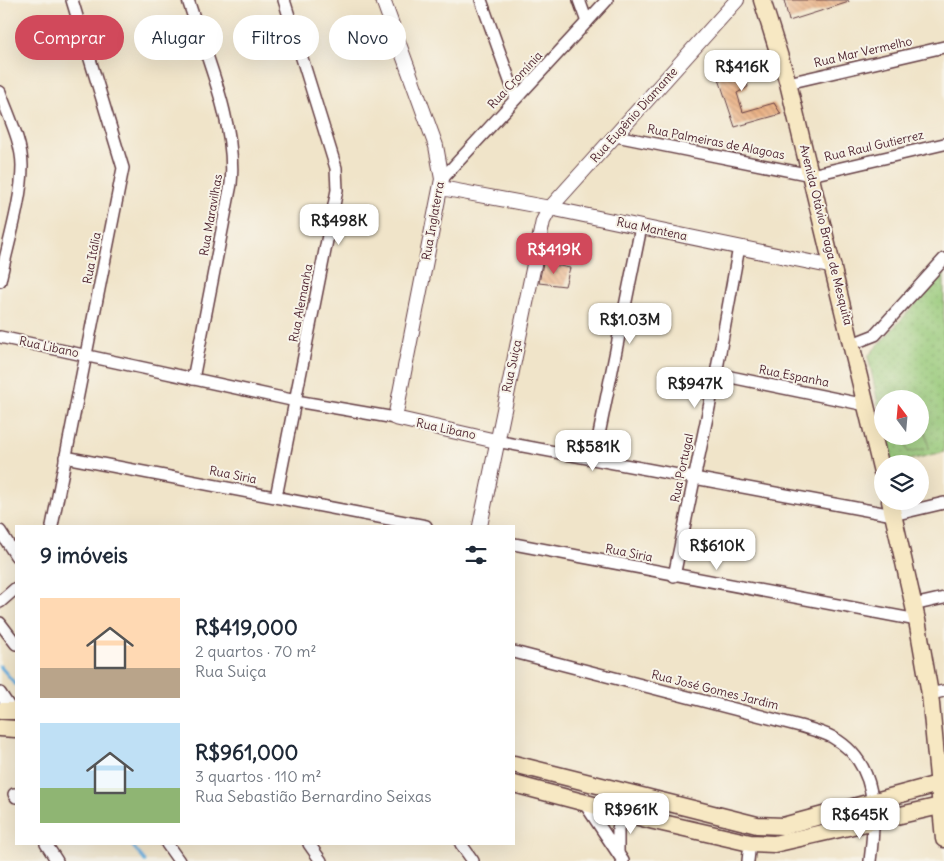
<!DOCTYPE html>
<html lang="pt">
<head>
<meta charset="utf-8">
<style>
	:root { --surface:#fff; --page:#f6f6f7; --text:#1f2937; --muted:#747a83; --accent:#d1495b }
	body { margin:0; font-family:Delius,sans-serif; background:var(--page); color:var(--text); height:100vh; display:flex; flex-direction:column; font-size:19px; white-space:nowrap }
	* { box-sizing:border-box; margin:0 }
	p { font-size:16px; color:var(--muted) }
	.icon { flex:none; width:28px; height:28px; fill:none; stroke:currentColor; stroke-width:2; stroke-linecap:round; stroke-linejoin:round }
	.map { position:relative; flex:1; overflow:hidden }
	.details { position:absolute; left:15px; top:525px; width:500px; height:320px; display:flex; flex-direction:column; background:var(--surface); border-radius:0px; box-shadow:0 5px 20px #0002 }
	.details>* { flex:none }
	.top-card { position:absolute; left:15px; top:15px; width:500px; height:45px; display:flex; gap:10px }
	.needle { width:32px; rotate:344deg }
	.fabs { position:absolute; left:874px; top:390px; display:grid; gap:10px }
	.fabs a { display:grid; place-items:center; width:55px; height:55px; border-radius:50%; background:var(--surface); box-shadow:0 5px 20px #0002; font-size:25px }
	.price { position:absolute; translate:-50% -42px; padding:0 11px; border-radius:10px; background:#fff; color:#222; font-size:16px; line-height:32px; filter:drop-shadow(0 1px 2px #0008) }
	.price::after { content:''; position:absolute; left:50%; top:30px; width:15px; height:11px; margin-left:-8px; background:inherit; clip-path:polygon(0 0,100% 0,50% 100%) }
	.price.selected { background:var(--accent); color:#fff }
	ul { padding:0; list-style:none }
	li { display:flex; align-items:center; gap:15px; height:125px; padding:0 25px }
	li span { display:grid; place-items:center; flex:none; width:140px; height:100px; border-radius:0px; color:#555 }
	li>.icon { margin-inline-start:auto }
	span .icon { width:60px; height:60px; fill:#fffc; stroke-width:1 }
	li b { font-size:21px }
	h2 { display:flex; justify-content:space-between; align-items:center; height:60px; padding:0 25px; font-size:21px }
	.tag { padding:0 18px; border-radius:22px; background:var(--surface); box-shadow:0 5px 20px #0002; font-size:18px; line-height:45px }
	.tag.selected { background:var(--accent); color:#fff }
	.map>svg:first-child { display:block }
	.green { fill:url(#green-dots); stroke:#707452 }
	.pitch { fill:#97c979; stroke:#707452 }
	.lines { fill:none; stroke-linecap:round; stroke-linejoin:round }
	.stream { stroke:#6bb0e1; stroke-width:3 }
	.building { fill:url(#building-back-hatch) }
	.minor-casing { stroke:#633d43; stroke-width:14 }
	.tertiary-casing { stroke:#633d43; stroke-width:16 }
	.secondary-casing { stroke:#633d43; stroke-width:19 }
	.minor { stroke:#fff; stroke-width:11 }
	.tertiary { stroke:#fff; stroke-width:14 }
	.secondary { stroke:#f7e8c3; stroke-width:16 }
	.labels { text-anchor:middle; stroke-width:4; stroke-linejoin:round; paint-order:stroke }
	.street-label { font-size:12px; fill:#4a1f2b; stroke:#f7f3e8 }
</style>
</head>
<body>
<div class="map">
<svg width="944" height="861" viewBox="0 0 944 861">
	<defs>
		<pattern id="green-dots" width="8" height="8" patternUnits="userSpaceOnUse" patternTransform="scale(1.25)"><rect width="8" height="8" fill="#97c979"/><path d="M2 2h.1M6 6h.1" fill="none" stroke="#84ac69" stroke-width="1.8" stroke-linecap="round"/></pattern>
		<pattern id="building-back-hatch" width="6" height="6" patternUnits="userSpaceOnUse" patternTransform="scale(1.25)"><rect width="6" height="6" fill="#eab184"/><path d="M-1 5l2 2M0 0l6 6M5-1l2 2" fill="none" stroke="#c08f6c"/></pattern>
	</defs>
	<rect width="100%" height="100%" fill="#f7f3e8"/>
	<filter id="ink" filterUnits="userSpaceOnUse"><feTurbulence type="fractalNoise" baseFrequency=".02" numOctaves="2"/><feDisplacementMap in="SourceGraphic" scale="10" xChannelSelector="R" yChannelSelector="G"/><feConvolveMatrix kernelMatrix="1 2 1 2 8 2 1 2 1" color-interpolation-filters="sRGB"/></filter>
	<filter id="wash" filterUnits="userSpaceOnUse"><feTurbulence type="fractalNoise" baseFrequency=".0096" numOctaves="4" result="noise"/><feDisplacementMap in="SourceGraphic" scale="20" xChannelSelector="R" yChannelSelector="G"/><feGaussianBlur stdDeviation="1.12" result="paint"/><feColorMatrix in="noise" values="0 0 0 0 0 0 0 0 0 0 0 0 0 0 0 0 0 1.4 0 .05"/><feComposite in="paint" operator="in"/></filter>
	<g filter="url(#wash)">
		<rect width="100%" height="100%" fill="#f0e4c9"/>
		<polygon class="green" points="944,273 944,452 892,464 886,436 920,436 920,399 882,399 882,422 868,356"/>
		<polygon class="pitch" points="920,409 929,448 908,452 904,436 920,436"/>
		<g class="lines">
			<g class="stream">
				<polyline points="0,666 16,685"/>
				<polyline points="131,844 145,861"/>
			</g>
		</g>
		<g id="blocks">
			<g class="building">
				<polygon points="784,0 848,0 849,2 789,21"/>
				<polygon points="757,54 759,64 744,69 748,87 737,93 743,112 774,103 781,114 735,127 715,67"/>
				<polygon points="543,263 570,268 565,286 539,283"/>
			</g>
		</g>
	</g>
	<g filter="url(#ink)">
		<use href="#blocks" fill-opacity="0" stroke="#633d43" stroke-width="1"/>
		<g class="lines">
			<defs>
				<g id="minor">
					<path d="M188,0c18,56 49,125 43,184l-38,195"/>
					<polyline points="481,0 516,98"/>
					<polyline points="579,0 587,22"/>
					<polyline points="788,83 944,47"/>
					<path d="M0,92c8,23 22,50 22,74 0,34 -15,81 -22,115"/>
					<polyline points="616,136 811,175 944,144"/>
					<polyline points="442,179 607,0"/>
					<polyline points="0,337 296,401 395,418"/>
					<polyline points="852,344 875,335 944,259"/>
					<polyline points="716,374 866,405"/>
					<polyline points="496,441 893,515 944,503"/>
					<polyline points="65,457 426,526"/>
					<polyline points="594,459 641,227"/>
					<polyline points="276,497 337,190 336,168 284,0"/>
					<polyline points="52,526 123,168 72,0"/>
					<polyline points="0,531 16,556"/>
					<polyline points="514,544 917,620"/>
					<polyline points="674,576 716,374 739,247"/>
					<polyline points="0,602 16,588"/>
					<polyline points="913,605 944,598"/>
					<polyline points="0,623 16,644"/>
					<path d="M514,652l286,74c10,3 23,6 32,11 47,26 44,78 38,124"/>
					<polyline points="0,693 12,711"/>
					<polyline points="930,694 944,691"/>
					<polyline points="14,794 16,797"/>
					<polyline points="585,804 623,861"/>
					<polyline points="46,844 57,861"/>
					<polyline points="167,844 179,861"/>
					<polyline points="309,844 321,861"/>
					<polyline points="461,844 473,861"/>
					<polyline points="618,852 618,829 622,814"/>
					<polyline points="748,861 750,843"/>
				</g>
				<g id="tertiary">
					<polyline points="383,0 436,146 442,179 395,418 496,441"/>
					<polyline points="441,188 550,208 834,267"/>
					<polyline points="480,526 543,221 550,208 737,0"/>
				</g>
				<g id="secondary">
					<polyline points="762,0 788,83 882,472"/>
					<polyline points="890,501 917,620 930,694 944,839"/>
					<polyline points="0,711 16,711"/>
					<polyline points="0,728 16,729"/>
					<polyline points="514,764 757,825 783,826 938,784"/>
					<polyline points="514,784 654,821 750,843 774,844 940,806"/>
				</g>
			</defs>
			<use href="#minor" class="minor-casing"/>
			<use href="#tertiary" class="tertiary-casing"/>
			<use href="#secondary" class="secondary-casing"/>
			<use href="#minor" class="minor"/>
			<use href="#tertiary" class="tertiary"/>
			<use href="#secondary" class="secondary"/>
		</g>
	</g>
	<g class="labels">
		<g class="street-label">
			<text transform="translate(863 52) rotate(-13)" y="4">Rua Mar Vermelho</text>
			<text transform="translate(515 80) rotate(-47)" y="4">Rua Cromínia</text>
			<text transform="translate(634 115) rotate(-48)" y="4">Rua Eugênio Diamante</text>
			<text transform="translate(716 142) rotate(11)" y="4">Rua Palmeiras de Alagoas</text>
			<text transform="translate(874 146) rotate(-13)" y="4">Rua Raul Gutierrez</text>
			<text transform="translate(211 215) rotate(-80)" y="4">Rua Maravilhas</text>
			<text transform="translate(433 221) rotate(-80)" y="4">Rua Inglaterra</text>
			<text transform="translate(652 229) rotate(12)" y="4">Rua Mantena</text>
			<text transform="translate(826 235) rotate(76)" y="4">Avenida Otávio Braga de Mesquita</text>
			<text transform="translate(92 258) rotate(-79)" y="4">Rua Itália</text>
			<text transform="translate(301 303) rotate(-79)" y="4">Rua Alemanha</text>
			<text transform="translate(49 347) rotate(12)" y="4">Rua Libano</text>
			<text transform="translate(512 366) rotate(-78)" y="4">Rua Suiça</text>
			<text transform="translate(794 376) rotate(11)" y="4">Rua Espanha</text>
			<text transform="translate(446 429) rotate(12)" y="4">Rua Libano</text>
			<text transform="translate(682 468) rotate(-78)" y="4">Rua Portugal</text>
			<text transform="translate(233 475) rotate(11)" y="4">Rua Siria</text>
			<text transform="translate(629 553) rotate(11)" y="4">Rua Siria</text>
			<text transform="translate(715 690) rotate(14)" y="4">Rua José Gomes Jardim</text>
		</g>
	</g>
</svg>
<div class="fabs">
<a><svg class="needle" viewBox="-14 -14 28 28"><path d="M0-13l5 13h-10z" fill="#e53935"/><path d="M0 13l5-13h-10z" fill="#747a83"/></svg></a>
<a><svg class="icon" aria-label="layers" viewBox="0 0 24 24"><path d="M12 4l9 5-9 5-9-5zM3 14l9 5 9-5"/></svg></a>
</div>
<b class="price" style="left:742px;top:92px">R$416K</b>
<b class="price" style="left:339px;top:246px">R$498K</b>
<b class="price selected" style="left:554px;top:275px">R$419K</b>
<b class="price" style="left:630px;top:345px">R$1.03M</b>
<b class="price" style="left:695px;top:409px">R$947K</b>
<b class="price" style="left:593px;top:472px">R$581K</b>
<b class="price" style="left:717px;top:571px">R$610K</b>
<b class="price" style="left:631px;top:835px">R$961K</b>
<b class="price" style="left:860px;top:840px">R$645K</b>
<div class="top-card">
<a class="tag selected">Comprar</a>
<a class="tag">Alugar</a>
<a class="tag">Filtros</a>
<a class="tag">Novo</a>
</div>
<section class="details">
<h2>9 imóveis<svg class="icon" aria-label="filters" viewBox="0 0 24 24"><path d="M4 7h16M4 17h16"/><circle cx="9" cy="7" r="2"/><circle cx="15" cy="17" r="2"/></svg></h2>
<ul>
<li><span style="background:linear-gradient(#ffd9b3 70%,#b9a48a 0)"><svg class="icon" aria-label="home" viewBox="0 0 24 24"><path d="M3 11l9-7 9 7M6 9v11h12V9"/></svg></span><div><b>R$419,000</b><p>2 quartos · 70 m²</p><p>Rua Suiça</p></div></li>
<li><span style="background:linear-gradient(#bfe0f5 65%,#8fb573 0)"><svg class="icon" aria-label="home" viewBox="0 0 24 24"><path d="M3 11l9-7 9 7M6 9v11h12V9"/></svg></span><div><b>R$961,000</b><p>3 quartos · 110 m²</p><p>Rua Sebastião Bernardino Seixas</p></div></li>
</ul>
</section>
</div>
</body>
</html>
